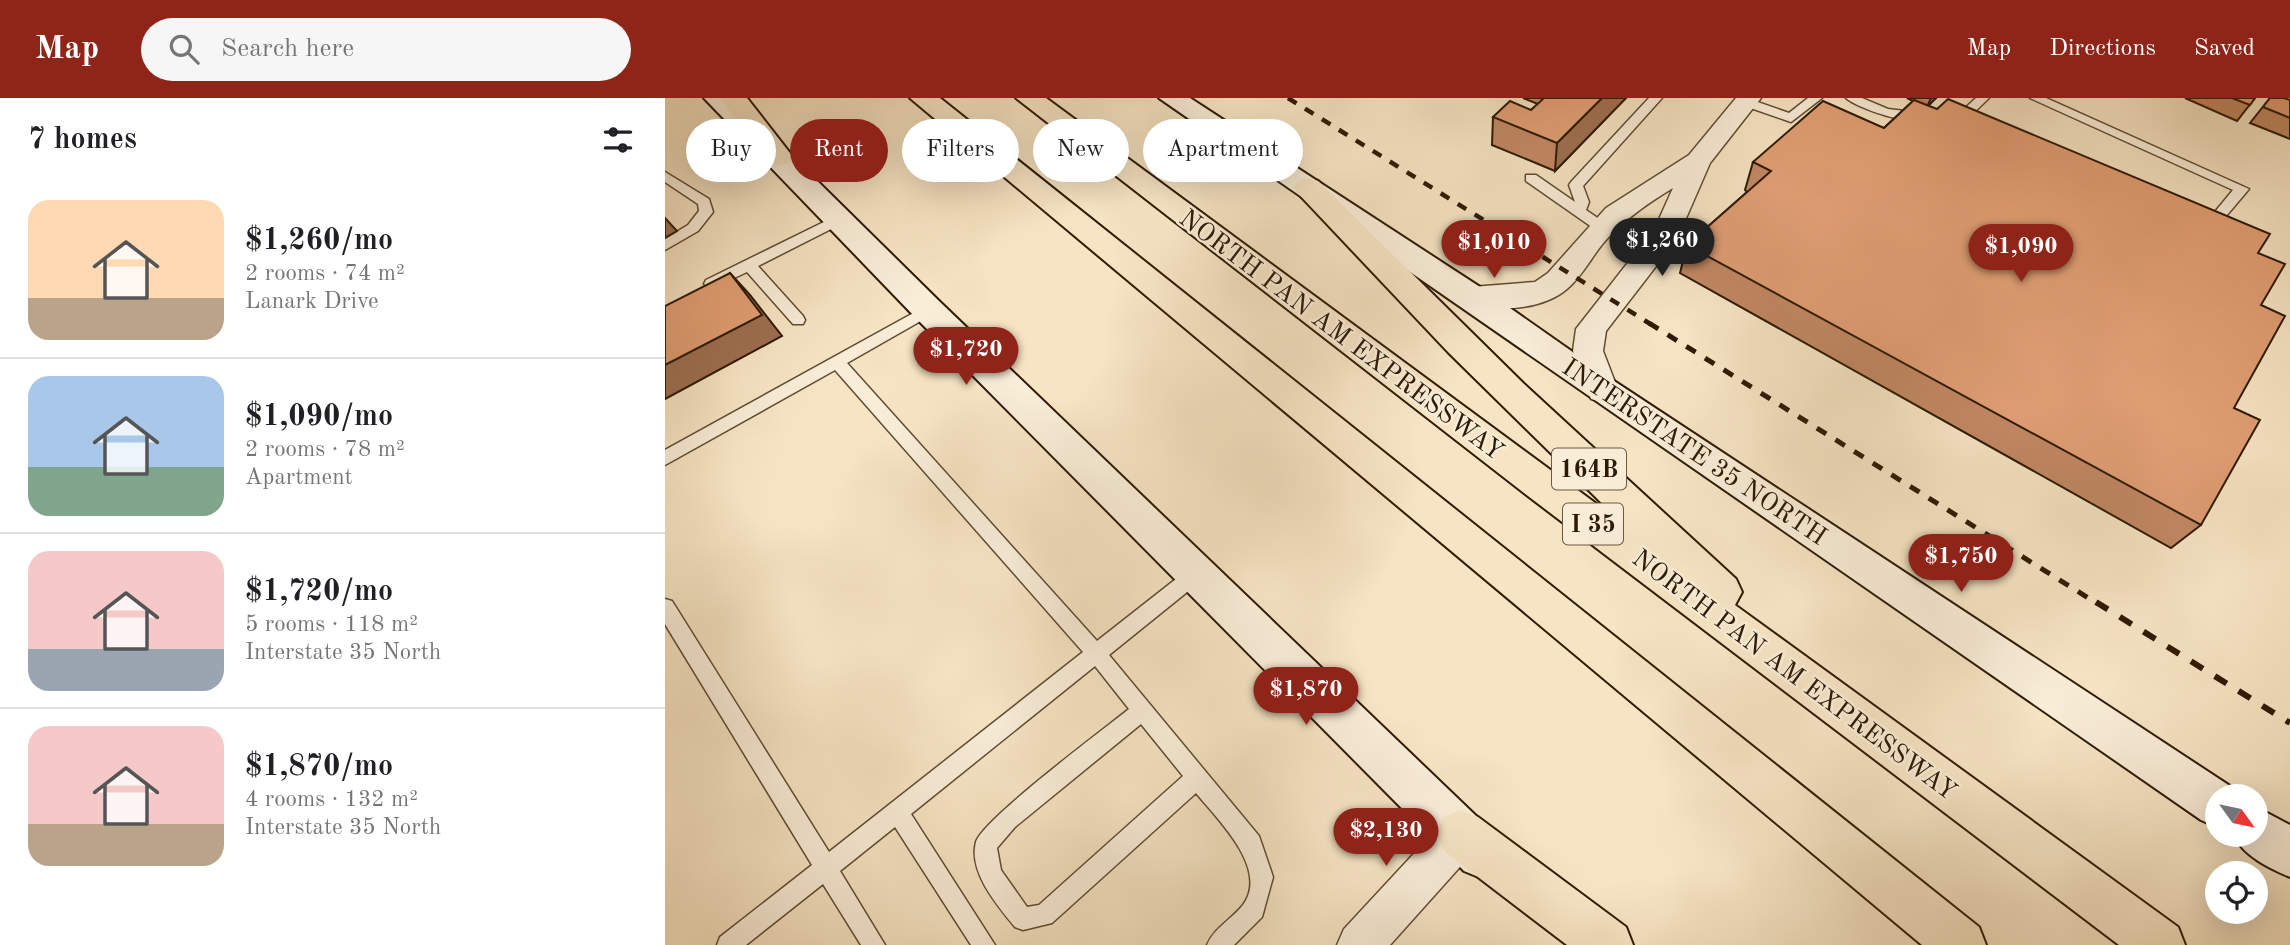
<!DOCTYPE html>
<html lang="en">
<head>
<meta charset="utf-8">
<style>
	:root { --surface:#fff; --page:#f6f6f6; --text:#202124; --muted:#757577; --line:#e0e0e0; --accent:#8f2418 }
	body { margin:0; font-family:"Old Standard TT",serif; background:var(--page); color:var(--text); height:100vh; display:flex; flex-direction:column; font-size:26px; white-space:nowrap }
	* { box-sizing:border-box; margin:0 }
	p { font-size:23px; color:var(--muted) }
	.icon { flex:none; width:38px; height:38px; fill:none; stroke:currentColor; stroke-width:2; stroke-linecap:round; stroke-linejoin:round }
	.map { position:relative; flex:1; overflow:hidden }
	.details { display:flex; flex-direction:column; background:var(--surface); width:665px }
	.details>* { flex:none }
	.guide { position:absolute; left:21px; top:21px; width:665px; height:63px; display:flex; gap:14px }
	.needle { width:46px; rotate:123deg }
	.tools { position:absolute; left:1540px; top:686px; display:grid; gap:14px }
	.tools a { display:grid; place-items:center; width:63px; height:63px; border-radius:50%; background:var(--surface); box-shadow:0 7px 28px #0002; font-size:35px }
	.price { position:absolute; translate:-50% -60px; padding:0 16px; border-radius:24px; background:var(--accent); color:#fff; font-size:23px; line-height:46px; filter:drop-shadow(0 2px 4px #0008) }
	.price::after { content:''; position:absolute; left:50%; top:42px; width:21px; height:16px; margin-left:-10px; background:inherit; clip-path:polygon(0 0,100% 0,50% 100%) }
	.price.on { background:#222; color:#fff }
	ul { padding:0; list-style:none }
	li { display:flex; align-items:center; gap:21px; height:175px; padding:0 28px }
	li+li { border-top:2px solid var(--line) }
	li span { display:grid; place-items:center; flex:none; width:196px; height:140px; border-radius:21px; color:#555 }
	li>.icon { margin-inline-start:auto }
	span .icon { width:84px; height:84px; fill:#fffc; stroke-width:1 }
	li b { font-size:30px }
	h2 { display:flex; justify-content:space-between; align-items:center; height:84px; padding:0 28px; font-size:30px }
	.chip { padding:0 24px; border-radius:32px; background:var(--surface); box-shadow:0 7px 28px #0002; font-size:24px; line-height:63px }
	.chip.on { background:var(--accent); color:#fff }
	header { display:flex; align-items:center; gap:42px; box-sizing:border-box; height:98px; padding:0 35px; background:var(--accent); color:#fff }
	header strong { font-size:33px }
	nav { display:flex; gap:38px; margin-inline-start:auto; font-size:24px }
	.search { width:490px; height:63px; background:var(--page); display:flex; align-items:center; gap:18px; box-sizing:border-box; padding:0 24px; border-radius:38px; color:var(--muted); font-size:26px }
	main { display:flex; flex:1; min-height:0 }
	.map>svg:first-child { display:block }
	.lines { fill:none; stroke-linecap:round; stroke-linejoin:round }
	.service-casing { stroke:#604c33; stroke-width:3 }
	.minor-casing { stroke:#604c33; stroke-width:3 }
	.secondary-casing { stroke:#2e1a03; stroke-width:4 }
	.motorway-casing { stroke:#2e1a03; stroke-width:4 }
	.service { fill:#f9edd8; fill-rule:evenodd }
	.minor { fill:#f9edd8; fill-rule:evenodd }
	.secondary { fill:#f9edd8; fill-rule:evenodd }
	.motorway { fill:#f6e4c3; fill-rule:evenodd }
	.rail-far2 { stroke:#2e1a03; stroke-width:4.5; stroke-dasharray:10 10; stroke-linecap:butt }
	.rail-far1 { stroke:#2e1a03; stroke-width:5; stroke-dasharray:11 11; stroke-linecap:butt }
	.rail { stroke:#2e1a03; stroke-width:6; stroke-dasharray:14 14; stroke-linecap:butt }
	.wall { fill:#c18863; stroke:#2e1a03; stroke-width:2 }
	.shaded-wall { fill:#9d6f50; stroke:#2e1a03; stroke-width:2 }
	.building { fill:#e09e73; stroke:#2e1a03; stroke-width:2 }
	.labels { text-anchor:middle; stroke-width:5; stroke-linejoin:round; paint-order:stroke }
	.shield { fill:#f9edd8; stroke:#6b5943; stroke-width:2 }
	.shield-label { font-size:24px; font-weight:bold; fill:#2e1a03 }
	.street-label { font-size:26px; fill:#2e1a03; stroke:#f9edd8 }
</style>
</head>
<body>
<header>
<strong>Map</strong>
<div class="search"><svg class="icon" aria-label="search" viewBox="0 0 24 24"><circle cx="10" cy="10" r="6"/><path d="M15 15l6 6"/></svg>Search here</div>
<nav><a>Map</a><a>Directions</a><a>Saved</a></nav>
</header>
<main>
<section class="details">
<h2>7 homes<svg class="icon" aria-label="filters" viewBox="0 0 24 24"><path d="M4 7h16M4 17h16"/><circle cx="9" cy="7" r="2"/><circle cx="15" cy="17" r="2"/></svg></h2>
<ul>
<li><span style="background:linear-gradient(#ffd9b3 70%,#b9a48a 0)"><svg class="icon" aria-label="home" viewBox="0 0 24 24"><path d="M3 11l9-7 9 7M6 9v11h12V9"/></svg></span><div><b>$1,260/mo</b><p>2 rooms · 74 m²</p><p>Lanark Drive</p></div></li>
<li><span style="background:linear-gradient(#a9c7e8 65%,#7fa58c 0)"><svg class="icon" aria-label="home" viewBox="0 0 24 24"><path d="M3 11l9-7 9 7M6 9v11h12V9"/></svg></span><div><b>$1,090/mo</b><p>2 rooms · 78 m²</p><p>Apartment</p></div></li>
<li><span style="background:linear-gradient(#f6c9c9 70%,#9aa5b1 0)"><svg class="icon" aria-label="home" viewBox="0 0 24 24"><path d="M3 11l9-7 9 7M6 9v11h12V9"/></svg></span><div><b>$1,720/mo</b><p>5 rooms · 118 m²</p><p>Interstate 35 North</p></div></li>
<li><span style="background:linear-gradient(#f6c9c9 70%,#b9a48a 0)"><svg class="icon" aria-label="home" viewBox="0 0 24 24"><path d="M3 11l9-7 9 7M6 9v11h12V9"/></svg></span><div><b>$1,870/mo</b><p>4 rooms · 132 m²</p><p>Interstate 35 North</p></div></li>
</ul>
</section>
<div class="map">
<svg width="1625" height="847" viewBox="0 0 1625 847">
	<rect width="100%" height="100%" fill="#f6e4c3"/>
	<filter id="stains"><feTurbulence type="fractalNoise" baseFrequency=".00286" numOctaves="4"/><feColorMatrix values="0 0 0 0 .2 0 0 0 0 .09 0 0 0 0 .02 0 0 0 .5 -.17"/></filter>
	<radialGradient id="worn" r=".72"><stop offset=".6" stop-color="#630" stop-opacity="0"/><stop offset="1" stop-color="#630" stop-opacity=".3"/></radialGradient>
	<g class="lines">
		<defs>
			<g id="service">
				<polygon points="984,0 997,0 918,88 924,104 921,112 944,128 944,134 934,134 861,83 861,77 871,77 910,104 904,87 906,84"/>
				<polygon points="1081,0 1124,15 1143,0 1157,0 1126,24 1077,7 1075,4"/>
				<path d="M1181,0h16l26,11 34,4 6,4c-14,11 -69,-8 -82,-19z"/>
				<polygon points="1311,0 1324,0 1295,28 1287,28 1287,22"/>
				<polygon points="1365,0 1381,0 1584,91 1551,130 1546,132 1534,127 1534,121 1544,121 1568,92"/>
				<polygon points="0,74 44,101 48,114 33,133 0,152 0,141 23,127 34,113 33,106 0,84"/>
				<polygon points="175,116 180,118 180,124 93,168 138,218 140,222 138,226 128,226 82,174 46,191 39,186 41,182"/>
				<path d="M263,207l5,1v8l-86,49 250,278 93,-73 6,-2 6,2 3,6 -3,6 -93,75 150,181 14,41 -11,40 -28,28h-27c7,-17 25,-26 36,-40 27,-36 -26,-86 -47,-112l-144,130 -29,7 -8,-3c-17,-21 -47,-55 -39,-85 6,-22 128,-113 153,-133l-34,-43 -184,148 84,131h-24l-76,-118 -55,44 45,74h-24l-38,-61 -77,61h-29l3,-8 92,-72 -147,-241v-25l7,2 157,251 254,-200 -248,-282 -170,95v-15zM476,626l42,52 -144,129 -12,2 -26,-37 -4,-22 18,-21z"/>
			</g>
			<g id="minor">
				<path d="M1071,0h25l-51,65 -33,76 -71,92 -3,20 15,39 -5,9 -11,3 -11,-3 -18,-48 3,-22 79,-101 18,-40c-25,15 -48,31 -68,53 -13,15 -22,34 -37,47 -27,24 -77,24 -109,14l-5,-7 5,-7 76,-6 13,-9 58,-65 83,-53z"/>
				<polygon points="796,715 811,721 817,736 811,751 725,847 672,847 679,831 781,721"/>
			</g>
			<g id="secondary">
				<polygon points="39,0 68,0 275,204 833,739 840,756 833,773 816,780 799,773 251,220"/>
				<polygon points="494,0 525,0 815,189 949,283 1568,690 1572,698 1552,698 1552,729 1536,722"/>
				<path d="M1591,709l34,18v52c-21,-9 -47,-21 -56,-42h22z"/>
			</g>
			<g id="motorway">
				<polygon points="55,0 82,0 128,59 124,65 114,68 104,65"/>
				<polygon points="245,0 275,0 1314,829 1321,847 1257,847"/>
				<polygon points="351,0 381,0 956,424 783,254 628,90 633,83 643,80 653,83 859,286 1071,481 1077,494 1070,507 1513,829 1520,847 1454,847 859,395"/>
				<polygon points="796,712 813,719 961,829 968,847 902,847 779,753 772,736 779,719"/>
			</g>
		</defs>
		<use href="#service" class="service-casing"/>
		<use href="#minor" class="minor-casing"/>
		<use href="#secondary" class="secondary-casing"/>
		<use href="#motorway" class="motorway-casing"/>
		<use href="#service" class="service"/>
		<use href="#minor" class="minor"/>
		<use href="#secondary" class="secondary"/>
		<use href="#motorway" class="motorway"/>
		<polyline class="rail-far2" points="623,0 987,227"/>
		<polyline class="rail-far1" points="984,225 1433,506"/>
		<polyline class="rail" points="1431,504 1625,625"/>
	</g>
	<g class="wall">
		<polygon points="858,0 961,0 890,73 827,47 828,19 866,12 873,6"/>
		<polygon points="1242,0 1271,0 1263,8 1593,155 1596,207 1569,310 1536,427 1506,450 1015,175 1022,147 1082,94 1080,92 1088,64 1219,30 1248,3"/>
		<polygon points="1520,0 1590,0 1572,23"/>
		<polygon points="1605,0 1625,2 1625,41 1585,25"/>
	</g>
	<g class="shaded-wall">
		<polygon points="937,0 961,0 890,73 892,45"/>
		<polygon points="1266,0 1271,0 1262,9"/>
		<polygon points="0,120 12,133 0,140"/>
		<polygon points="65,175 85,197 117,238 0,301 0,267"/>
	</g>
	<g class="building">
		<polygon points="879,0 937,0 892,45 828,19 845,3 866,12"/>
		<polygon points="1567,0 1590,0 1585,7"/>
		<polygon points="1605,0 1619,0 1625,2 1625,20 1598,9"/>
		<polygon points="1283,1 1605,136 1593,155 1620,166 1596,207 1620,218 1569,310 1595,322 1536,427 1022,147 1106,73 1088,64 1158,3 1219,30 1249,2 1272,11"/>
		<polygon points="65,175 97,217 0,267 0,208"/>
	</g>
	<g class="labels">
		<g class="shield">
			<rect x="887" y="350.5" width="74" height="41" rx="5"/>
			<rect x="898" y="405.5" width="60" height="41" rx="5"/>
		</g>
		<g class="shield-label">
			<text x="924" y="379">164B</text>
			<text x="928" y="434">I 35</text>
		</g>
		<g class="street-label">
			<text transform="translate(677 236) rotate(37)" y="9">NORTH PAN AM EXPRESSWAY</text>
			<text transform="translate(1030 353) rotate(34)" y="9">INTERSTATE 35 NORTH</text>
			<text transform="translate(1130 576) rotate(37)" y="9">NORTH PAN AM EXPRESSWAY</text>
		</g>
	</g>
	<rect width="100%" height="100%" filter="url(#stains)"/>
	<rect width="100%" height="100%" fill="url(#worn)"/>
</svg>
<div class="tools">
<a><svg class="needle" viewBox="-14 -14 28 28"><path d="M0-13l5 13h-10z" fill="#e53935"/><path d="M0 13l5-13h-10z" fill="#757577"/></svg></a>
<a><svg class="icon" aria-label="locate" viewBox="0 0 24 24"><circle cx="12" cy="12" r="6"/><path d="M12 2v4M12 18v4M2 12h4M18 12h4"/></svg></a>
</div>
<b class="price on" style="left:997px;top:180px">$1,260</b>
<b class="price" style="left:829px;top:182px">$1,010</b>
<b class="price" style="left:1356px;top:186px">$1,090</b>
<b class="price" style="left:301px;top:289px">$1,720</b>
<b class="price" style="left:1296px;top:496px">$1,750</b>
<b class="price" style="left:641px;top:629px">$1,870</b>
<b class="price" style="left:721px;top:770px">$2,130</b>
<div class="guide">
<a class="chip">Buy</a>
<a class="chip on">Rent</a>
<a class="chip">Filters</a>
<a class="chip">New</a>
<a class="chip">Apartment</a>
</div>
</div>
</main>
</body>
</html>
